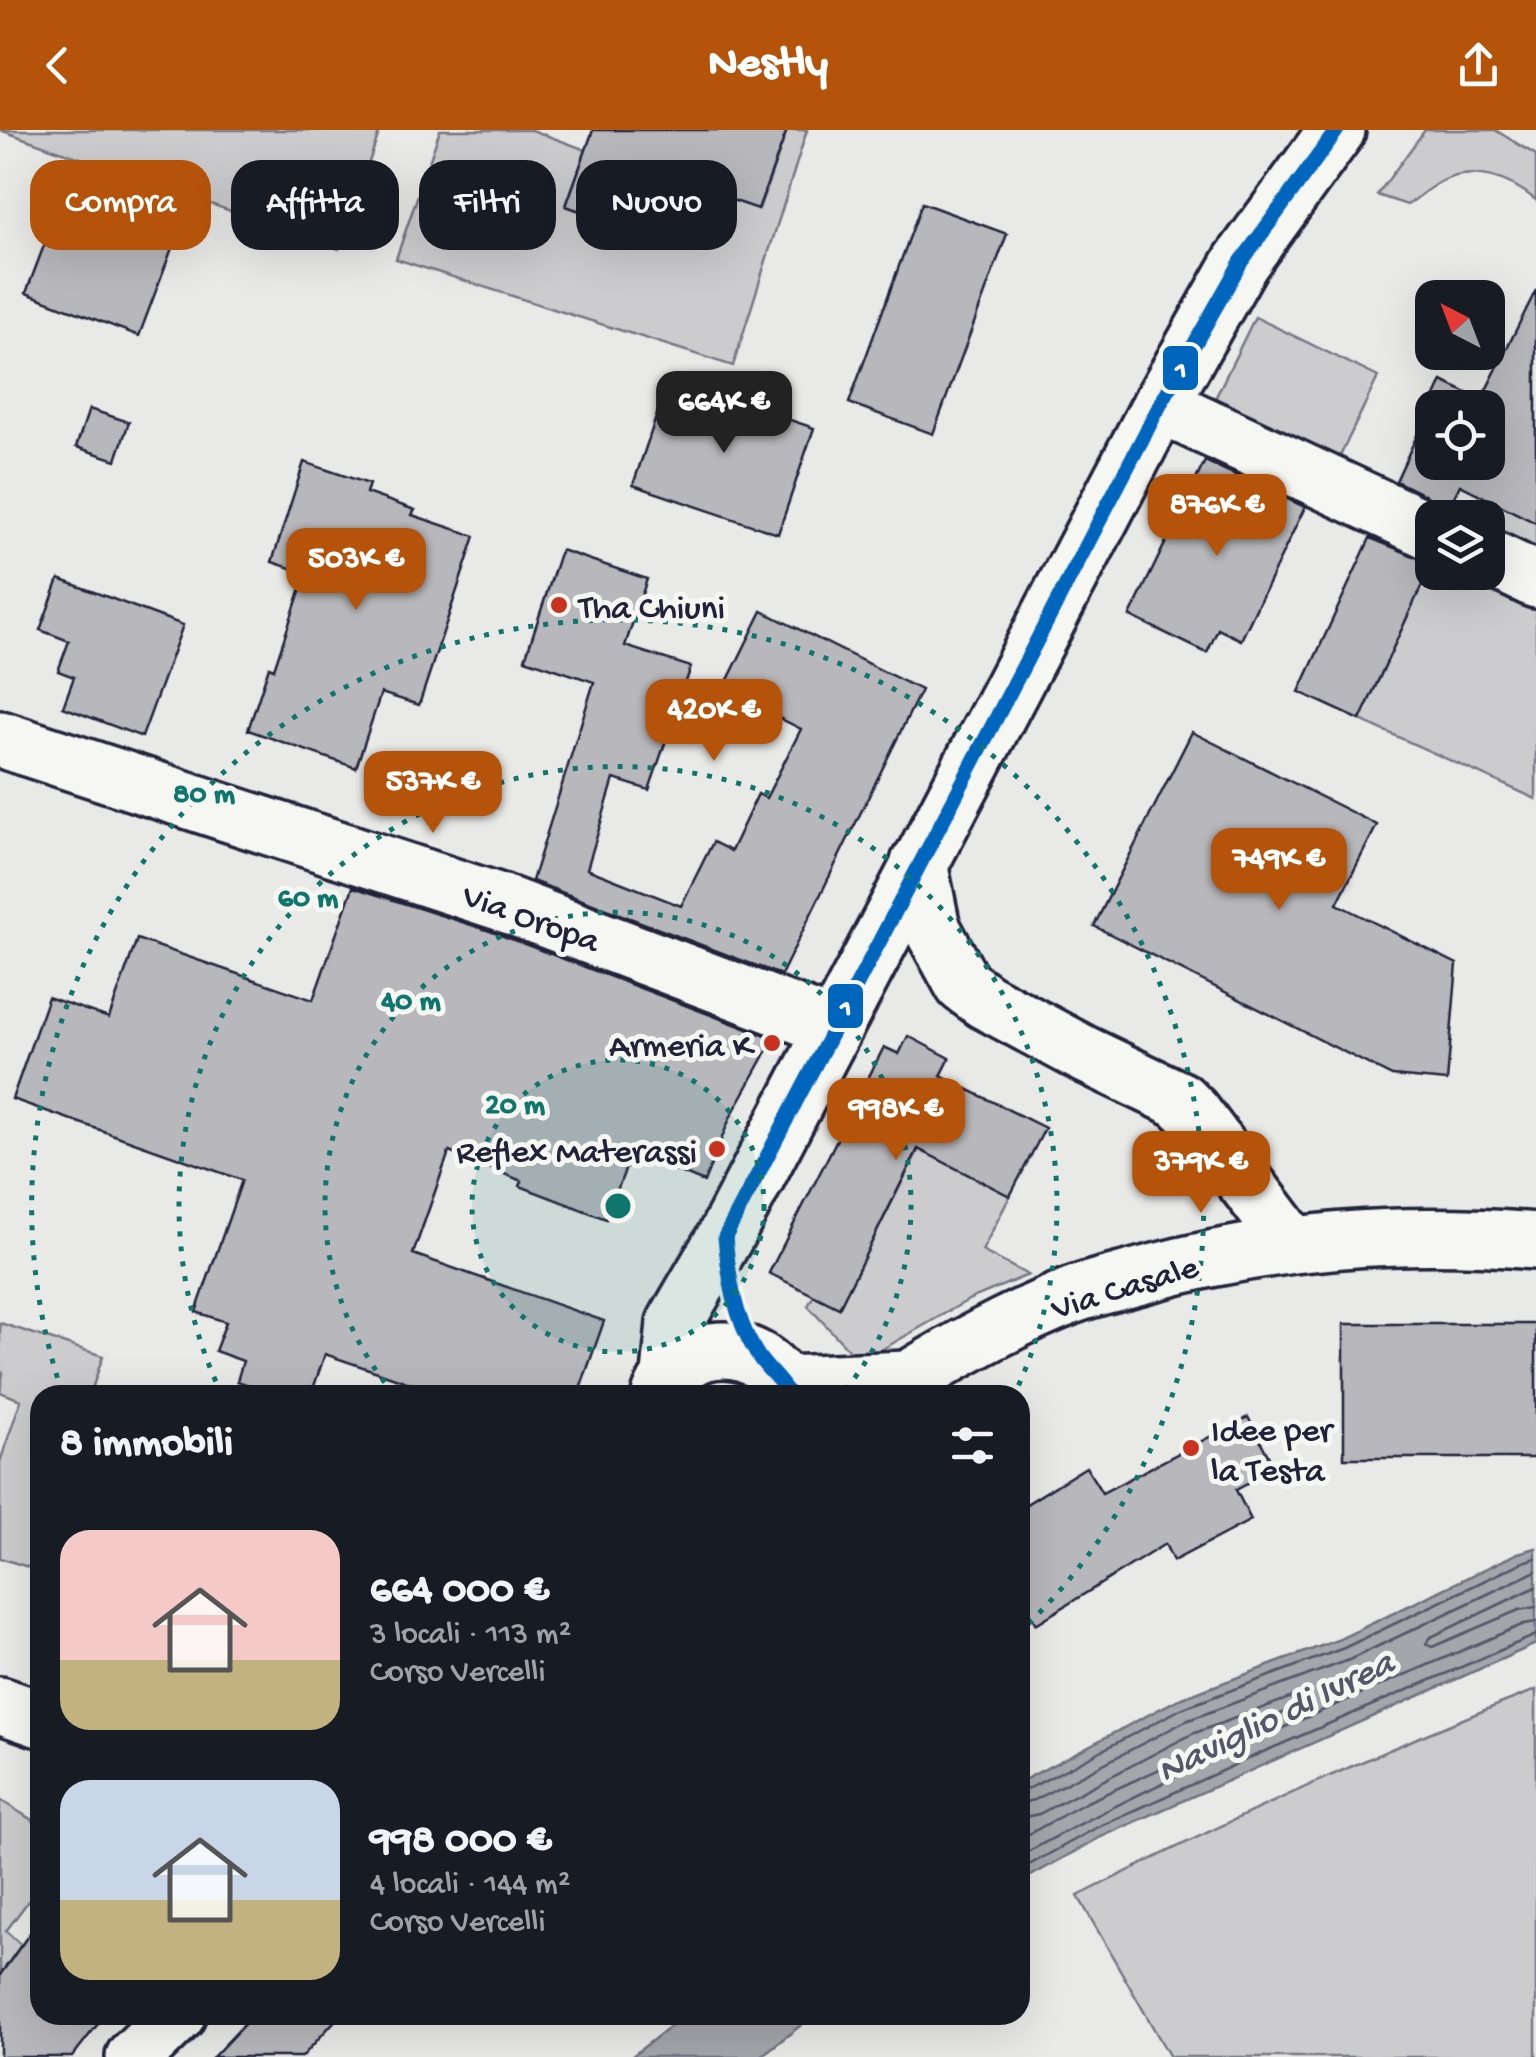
<!DOCTYPE html>
<html lang="it">
<head>
<meta charset="utf-8">
<style>
	:root { --surface:#171b24; --page:#20242c; --text:#f1f3f6; --muted:#9ea1a6; --accent:#b45309 }
	body { margin:0; font-family:"Gochi Hand",sans-serif; background:var(--page); color:var(--text); height:100vh; display:flex; flex-direction:column; font-size:38px; white-space:nowrap }
	* { box-sizing:border-box; margin:0 }
	p { font-size:32px; color:var(--muted) }
	.icon { flex:none; width:55px; height:55px; fill:none; stroke:currentColor; stroke-width:2; stroke-linecap:round; stroke-linejoin:round }
	.map { position:relative; flex:1; overflow:hidden }
	.side { position:absolute; left:30px; top:1255px; width:1000px; height:640px; display:flex; flex-direction:column; background:var(--surface); border-radius:30px; box-shadow:0 10px 40px #0002 }
	.side>* { flex:none }
	.top-card { position:absolute; left:30px; top:30px; width:1000px; height:90px; display:flex; gap:20px }
	.needle { width:65px; rotate:318deg }
	.tools { position:absolute; left:1415px; top:150px; display:grid; gap:20px }
	.tools a { display:grid; place-items:center; width:90px; height:90px; border-radius:20px; background:var(--surface); box-shadow:0 10px 40px #0002; font-size:50px }
	.price { position:absolute; translate:-50% -85px; padding:0 22px; border-radius:20px; background:var(--accent); color:#fff; font-size:32px; line-height:65px; filter:drop-shadow(0 2px 5px #0008) }
	.price::after { content:''; position:absolute; left:50%; top:60px; width:30px; height:22px; margin-left:-15px; background:inherit; clip-path:polygon(0 0,100% 0,50% 100%) }
	.price.current { background:#222; color:#fff }
	ul { padding:0; list-style:none }
	li { display:flex; align-items:center; gap:30px; height:250px; padding:0 30px }
	li span { display:grid; place-items:center; flex:none; width:280px; height:200px; border-radius:30px; color:#555 }
	li>.icon { margin-inline-start:auto }
	span .icon { width:120px; height:120px; fill:#fffc; stroke-width:1 }
	li b { font-size:42px }
	h2 { display:flex; justify-content:space-between; align-items:center; height:120px; padding:0 30px; font-size:42px }
	.tag { padding:0 35px; border-radius:30px; background:var(--surface); box-shadow:0 10px 40px #0002; font-size:35px; line-height:90px }
	.tag.current { background:var(--accent); color:#fff }
	header { display:flex; justify-content:space-between; align-items:center; height:130px; padding:0 30px; background:var(--accent); color:#fff; font-size:45px; font-weight:800 }
	.map>svg:first-child { display:block }
	.green { fill:#ccccce; stroke:#777784; stroke-width:2.5 }
	.water { fill:#a5a5ac; stroke:#71717f; stroke-width:2.5 }
	.lines { fill:none; stroke-linecap:round; stroke-linejoin:round }
	.shore { stroke:#565668; stroke-width:2.5 }
	.building { fill:#b8b8bc; stroke:#22223b; stroke-width:2.5; fill-rule:evenodd }
	.street-casing { stroke:#22223b; stroke-width:62 }
	.secondary-casing { stroke:#22223b; stroke-width:62 }
	.primary-casing { stroke:#22223b; stroke-width:62 }
	.street { stroke:#f6f6f2; stroke-width:55 }
	.secondary { stroke:#f6f6f2; stroke-width:55 }
	.primary { stroke:#f6f6f2; stroke-width:55 }
	.bus-1-casing { stroke:#f6f6f2; stroke-width:22 }
	.bus-1 { stroke:#0065bd; stroke-width:15 }
	.ring { fill:none; stroke:#0f766e; stroke-width:5; stroke-dasharray:5 10 }
	.poi-dot { fill:#c8321e; stroke:#f6f6f2; stroke-width:4 }
	.labels { text-anchor:middle; stroke-width:10; stroke-linejoin:round; paint-order:stroke }
	.poi-label { font-size:35px; fill:#22223b; stroke:#f6f6f2; text-anchor:start }
	.street-label { font-size:35px; fill:#22223b; stroke:#f6f6f2 }
	.water-label { font-size:38px; font-style:italic; fill:#565668; stroke:#f6f6f2 }
	.centre { fill:#0f766e; stroke:#f6f6f2; stroke-width:5 }
	.ring-label { font-size:30px; text-anchor:middle; font-weight:bold; fill:#0f766e; stroke:#f6f6f2; stroke-width:10; stroke-linejoin:round; paint-order:stroke }
	.line-badge { stroke:#f6f6f2; stroke-width:4 }
	.badge-label { font-size:28px; text-anchor:middle; font-weight:bold; fill:#fff }
</style>
</head>
<body>
<header><svg class="icon" aria-label="back" viewBox="0 0 24 24"><path d="M15 5l-7 7 7 7"/></svg>Nestly<svg class="icon" aria-label="share" viewBox="0 0 24 24"><path d="M12 15V3M7 8l5-5 5 5M5 13v7h14v-7"/></svg></header>
<div class="map">
<svg width="1536" height="1927" viewBox="0 0 1536 1927">
	<rect width="100%" height="100%" fill="#e9e9e7"/>
	<filter id="ink" filterUnits="userSpaceOnUse"><feTurbulence type="fractalNoise" baseFrequency=".01" numOctaves="2"/><feDisplacementMap in="SourceGraphic" scale="20" xChannelSelector="R" yChannelSelector="G"/><feConvolveMatrix kernelMatrix="1 2 1 2 8 2 1 2 1" color-interpolation-filters="sRGB"/></filter>
	<g filter="url(#ink)">
		<g class="green">
			<polygon points="0,0 380,0 339,119"/>
			<polygon points="440,0 532,0 586,20 566,76 655,108 677,51 759,79 787,0 807,0 733,236 396,129"/>
			<path d="M1425,0h70l41,25v45c-27,-22 -64,-35 -96,-18 -12,6 -22,16 -33,23l-30,-10z"/>
			<polygon points="1255,187 1378,247 1331,345 1206,287"/>
			<polygon points="1502,376 1536,393 1536,441 1488,406"/>
			<polygon points="1432,433 1432,442 1485,443 1536,466 1536,669 1360,590"/>
			<polygon points="919,1019 1010,1066 982,1121 1028,1145 970,1169 860,1232 808,1176 814,1165 839,1177"/>
			<polygon points="0,1193 103,1226 90,1265 40,1265 40,1421 34,1439 0,1428 0,1332 21,1270 0,1262 3,1243 0,1241"/>
			<path d="M1536,1560v367h-366l-92,-161c149,-75 302,-146 458,-206z"/>
			<polygon points="0,1670 40,1695 40,1765 35,1762 6,1801 21,1815 0,1845"/>
		</g>
		<g class="water">
			<polygon points="1536,1418 1536,1514 1101,1707 1020,1752 1020,1652 1177,1570 1340,1509 1518,1423"/>
			<polygon points="685,1885 814,1885 760,1927 631,1927"/>
		</g>
		<g class="lines">
			<g class="shore">
				<polyline points="1536,1457 1429,1508 1426,1514 1432,1517 1519,1480 1536,1477"/>
				<polyline points="1020,1660 1028,1659 1181,1579 1344,1518 1521,1433 1536,1428"/>
				<polyline points="1020,1673 1034,1670 1186,1591 1349,1530 1536,1441"/>
				<polyline points="1020,1688 1039,1684 1192,1604 1303,1563 1310,1566 1307,1572 1085,1673 1020,1709"/>
				<path d="M1020,1726c162,-89 334,-159 504,-232l12,-2"/>
				<polyline points="1020,1740 1096,1698 1263,1622 1536,1505"/>
			</g>
		</g>
		<g class="building">
			<polygon points="593,0 787,0 758,79 677,51 656,108 566,76"/>
			<polygon points="68,52 181,94 139,206 26,163"/>
			<polygon points="922,73 1007,104 933,304 849,273"/>
			<path d="M1536,160v233l-76,-38 -11,22 -53,-26 46,-100 39,19zM1432,278h56v54h-56z"/>
			<polygon points="669,249 814,298 778,404 633,355"/>
			<polygon points="89,279 129,292 116,330 76,317"/>
			<polygon points="1205,331 1305,377 1241,510 1218,499 1207,523 1130,486"/>
			<polygon points="304,332 369,354 366,363 415,380 412,385 475,406 419,575 381,563 356,638 248,600 269,537 274,539 306,443 272,432"/>
			<polygon points="1370,408 1432,433 1360,590 1299,562"/>
			<polygon points="561,420 647,449 625,516 691,537 649,660 614,649 587,739 681,776 713,712 731,721 758,664 766,668 801,599 723,560 762,481 921,560 781,845 532,751 594,552 525,529"/>
			<polygon points="59,449 183,495 142,607 63,577 74,547 58,541 69,511 40,500"/>
			<polygon points="1192,602 1377,695 1337,774 1457,834 1447,951 1392,946 1094,796"/>
			<polygon points="353,757 490,801 774,909 730,988 704,1052 632,1022 606,1089 520,1056 522,1051 449,1022 413,1124 604,1191 578,1265 445,1265 325,1224 311,1265 279,1265 237,1251 243,1231 215,1221 226,1192 196,1182 242,1050 12,969 48,867 109,888 137,809 313,870"/>
			<polygon points="908,906 950,928 941,946 1045,998 1010,1066 918,1019 839,1178 769,1143 884,917 899,924"/>
			<rect x="1344" y="1194" width="192" height="134"/>
			<polygon points="1248,1287 1275,1339 1236,1360 1251,1390 1173,1431 1165,1414 1036,1494 1020,1468 1020,1378 1086,1337 1102,1363"/>
			<polygon points="40,1789 40,1885 105,1885 72,1927 0,1927 0,1845"/>
			<polygon points="253,1885 340,1885 302,1927 213,1927"/>
		</g>
		<g class="lines">
			<defs>
				<g id="street">
					<polyline points="1160,275 1432,402"/>
					<polyline points="1488,427 1536,450"/>
					<polyline points="0,609 500,772 833,898"/>
					<polyline points="919,733 932,798 963,855 985,871 1084,924 1180,970 1193,983 1292,1114"/>
					<polyline points="0,1575 40,1589"/>
				</g>
				<g id="secondary">
					<polyline points="783,1254 908,1249"/>
					<path d="M883,1265c60,-38 122,-73 188,-99 23,-9 49,-14 73,-21 131,-36 257,-45 392,-34"/>
				</g>
				<g id="primary">
					<polyline points="670,1245 675,1193 725,1107 1160,275 1241,132 1337,0"/>
					<path d="M660,1265c24,-61 104,-59 129,0"/>
					<polyline points="134,1927 177,1885"/>
				</g>
			</defs>
			<use href="#street" class="street-casing"/>
			<use href="#secondary" class="secondary-casing"/>
			<use href="#primary" class="primary-casing"/>
			<use href="#street" class="street"/>
			<use href="#secondary" class="secondary"/>
			<use href="#primary" class="primary"/>
			<defs>
				<path id="bus-1" d="M789,1265c-9,-17 -25,-27 -34,-44 -21,-35 -26,-74 -30,-114l435,-832 81,-143 96,-132"/>
			</defs>
			<use href="#bus-1" class="bus-1-casing"/>
			<use href="#bus-1" class="bus-1"/>
		</g>
	</g>
	<circle cx="618" cy="1076" r="146" fill="#0f766e" fill-opacity=".12"/>
	<g class="ring">
		<circle cx="618" cy="1076" r="146"/>
		<path d="M394 1264A293 293 0 1 1 842 1264"/>
		<path d="M222 1265A439 439 0 1 1 1014 1265"/>
		<path d="M62 1262A586 586 0 1 1 1021 1501"/>
	</g>
	<g class="poi-dot">
		<circle cx="559" cy="475" r="10"/>
		<circle cx="772" cy="913" r="10"/>
		<circle cx="717" cy="1019" r="10"/>
		<circle cx="1191" cy="1318" r="10"/>
	</g>
	<g class="labels">
		<g class="poi-label">
			<text x="579" y="487">Tha Chiuni</text>
			<text x="752" y="925" text-anchor="end">Armeria K</text>
			<text x="697" y="1031" text-anchor="end">Reflex Materassi</text>
			<text x="1211" y="1310">Idee per<tspan x="1211" dy="40">la Testa</tspan></text>
		</g>
		<g class="street-label">
			<text transform="translate(532 786) rotate(20)" y="12">Via Oropa</text>
			<text transform="translate(1124 1155) rotate(-17)" y="12">Via Casale</text>
		</g>
		<g class="water-label">
			<text transform="translate(1274 1584) rotate(-26)" y="13">Naviglio di Ivrea</text>
		</g>
	</g>
	<circle cx="618" cy="1076" r="15" class="centre"/>
	<g class="ring-label">
		<text x="204" y="672">80 m</text>
		<text x="308" y="776">60 m</text>
		<text x="411" y="879">40 m</text>
		<text x="515" y="983">20 m</text>
	</g>
	<g class="line-badge">
		<rect x="1161" y="214" width="39" height="48" rx="10" fill="#0065bd"/>
		<rect x="826" y="852" width="39" height="48" rx="10" fill="#0065bd"/>
	</g>
	<g class="badge-label">
		<text x="1181" y="248">1</text>
		<text x="846" y="886">1</text>
	</g>
</svg>
<div class="tools">
<a><svg class="needle" viewBox="-14 -14 28 28"><path d="M0-13l5 13h-10z" fill="#e53935"/><path d="M0 13l5-13h-10z" fill="#9ea1a6"/></svg></a>
<a><svg class="icon" aria-label="locate" viewBox="0 0 24 24"><circle cx="12" cy="12" r="6"/><path d="M12 2v4M12 18v4M2 12h4M18 12h4"/></svg></a>
<a><svg class="icon" aria-label="layers" viewBox="0 0 24 24"><path d="M12 4l9 5-9 5-9-5zM3 14l9 5 9-5"/></svg></a>
</div>
<b class="price current" style="left:724px;top:326px">664K €</b>
<b class="price" style="left:1217px;top:429px">876K €</b>
<b class="price" style="left:356px;top:483px">503K €</b>
<b class="price" style="left:714px;top:634px">420K €</b>
<b class="price" style="left:433px;top:706px">537K €</b>
<b class="price" style="left:1279px;top:783px">749K €</b>
<b class="price" style="left:896px;top:1033px">998K €</b>
<b class="price" style="left:1201px;top:1086px">379K €</b>
<div class="top-card">
<a class="tag current">Compra</a>
<a class="tag">Affitta</a>
<a class="tag">Filtri</a>
<a class="tag">Nuovo</a>
</div>
<section class="side">
<h2>8 immobili<svg class="icon" aria-label="filters" viewBox="0 0 24 24"><path d="M4 7h16M4 17h16"/><circle cx="9" cy="7" r="2"/><circle cx="15" cy="17" r="2"/></svg></h2>
<ul>
<li><span style="background:linear-gradient(#f6c9c9 65%,#c2b280 0)"><svg class="icon" aria-label="home" viewBox="0 0 24 24"><path d="M3 11l9-7 9 7M6 9v11h12V9"/></svg></span><div><b>664 000 €</b><p>3 locali · 113 m²</p><p>Corso Vercelli</p></div></li>
<li><span style="background:linear-gradient(#c9d6e8 60%,#c2b280 0)"><svg class="icon" aria-label="home" viewBox="0 0 24 24"><path d="M3 11l9-7 9 7M6 9v11h12V9"/></svg></span><div><b>998 000 €</b><p>4 locali · 144 m²</p><p>Corso Vercelli</p></div></li>
</ul>
</section>
</div>
</body>
</html>
